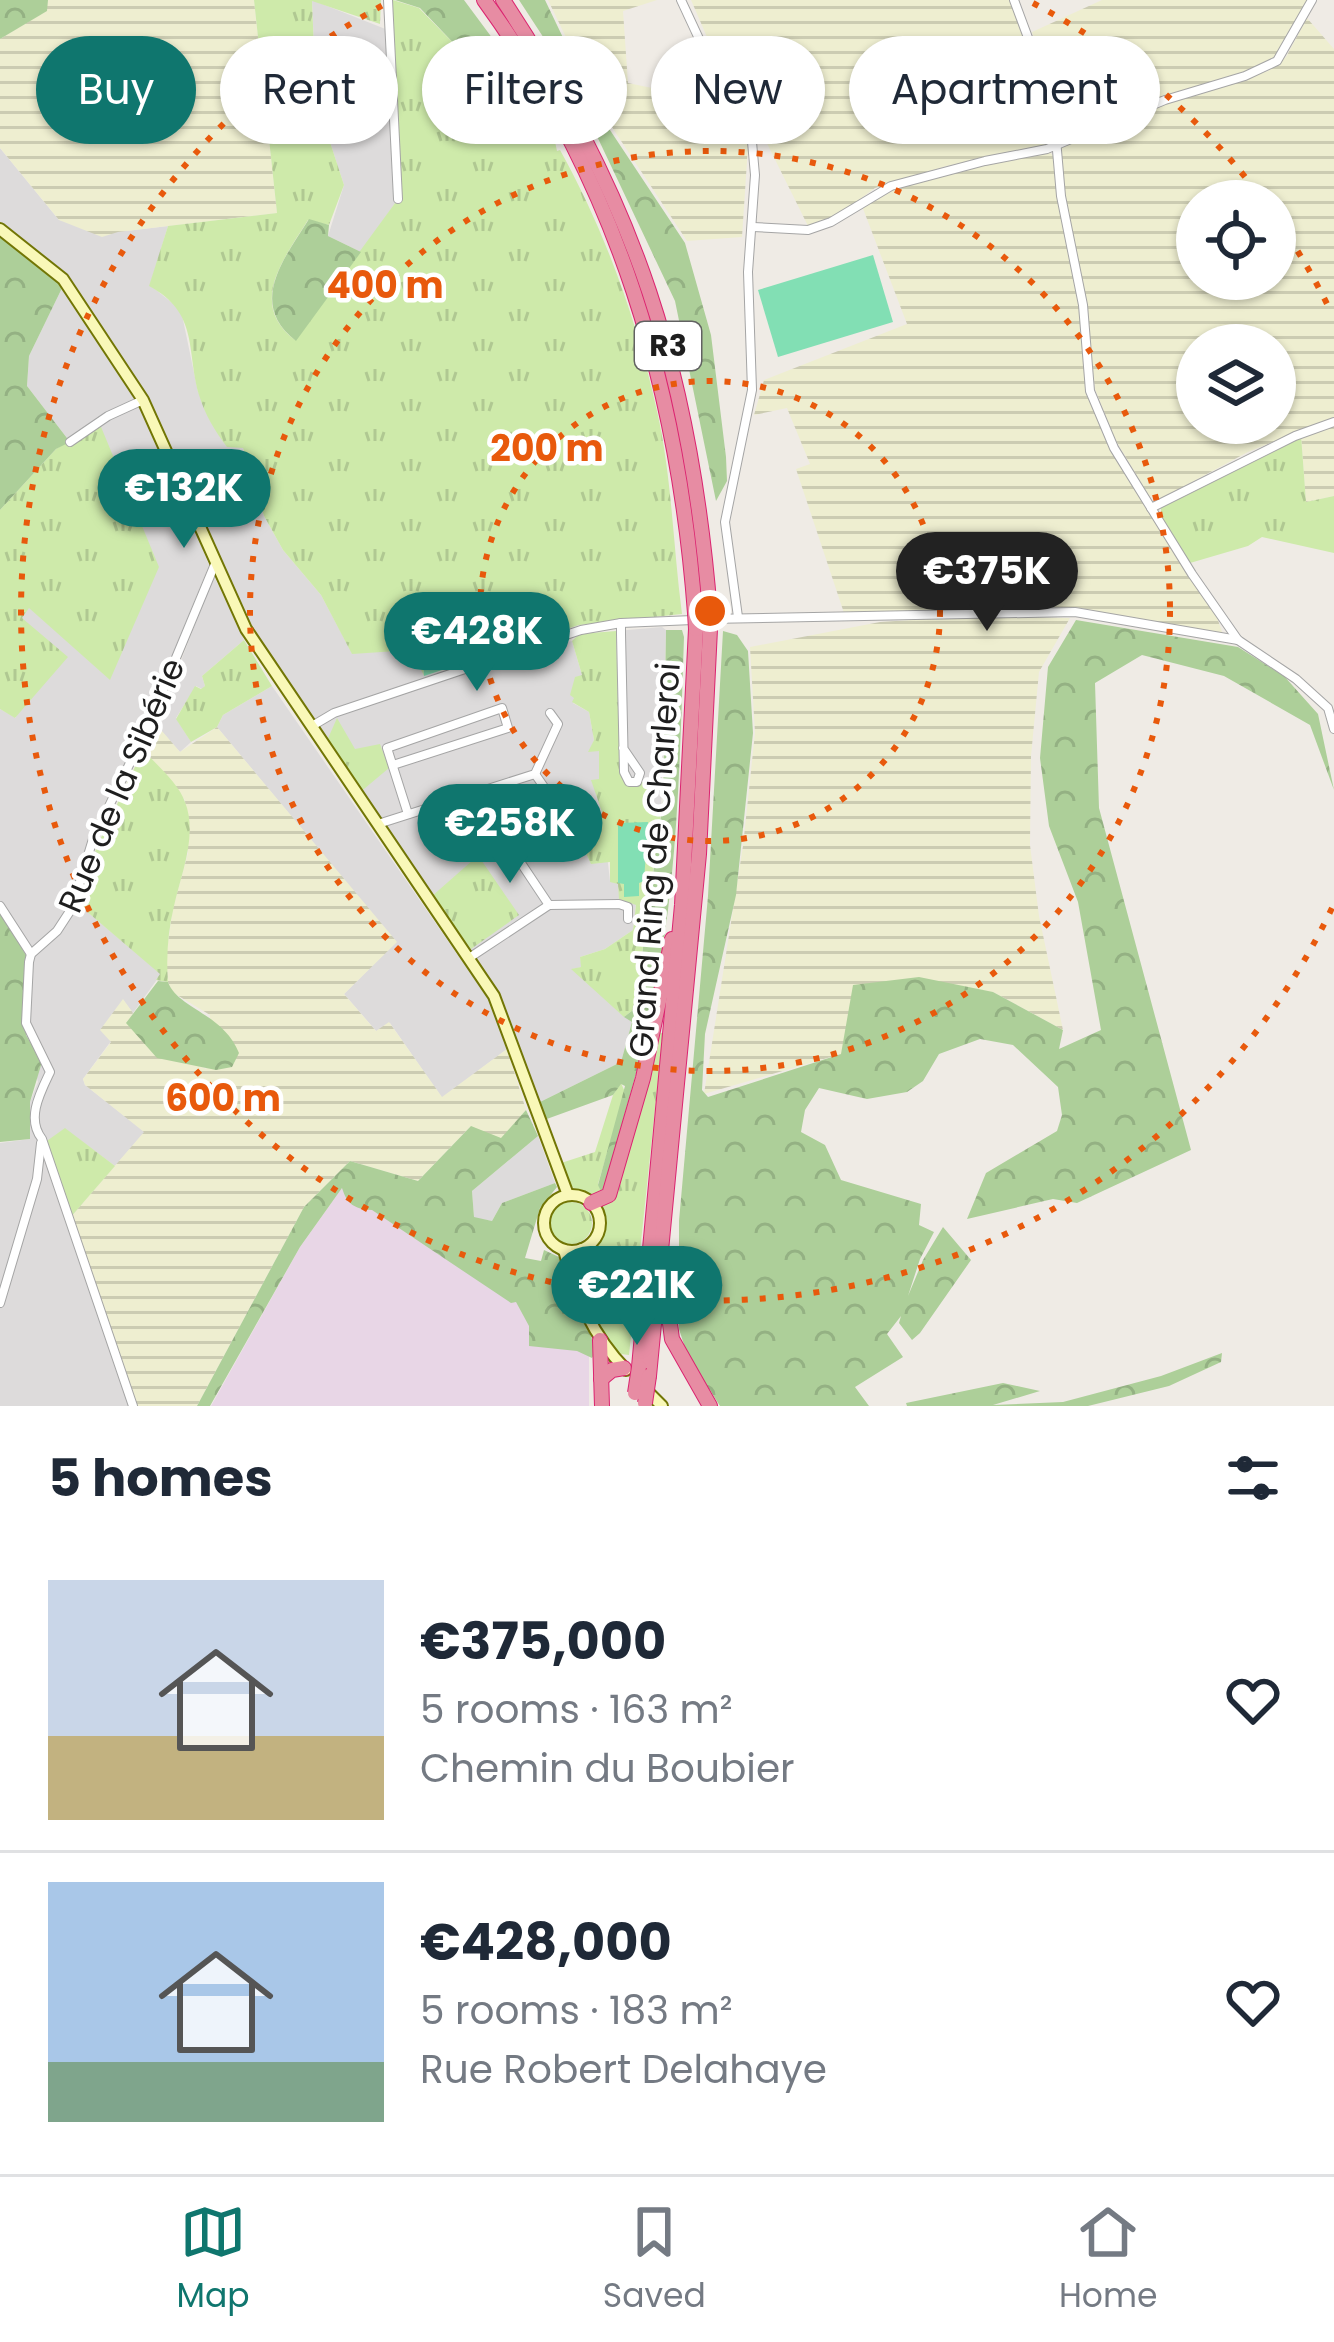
<!DOCTYPE html>
<html lang="en">
<head>
<meta charset="utf-8">
<style>
	:root { --surface:#fff; --page:#f2f2f3; --text:#1f2937; --muted:#747a83; --line:#e0e1e3; --accent:#0f766e }
	body { margin:0; font-family:Poppins,sans-serif; background:var(--page); color:var(--text); height:100vh; display:flex; flex-direction:column; font-size:45px; white-space:nowrap }
	* { box-sizing:border-box; margin:0 }
	p { font-size:39px; color:var(--muted) }
	.icon { flex:none; width:66px; height:66px; fill:none; stroke:currentColor; stroke-width:2; stroke-linecap:round; stroke-linejoin:round }
	.map { position:relative; height:1406px; overflow:hidden }
	.drawer { display:flex; flex-direction:column; background:var(--surface); flex:1 }
	.drawer>* { flex:none }
	.top-card { position:absolute; left:36px; top:36px; width:1263px; height:108px; display:flex; gap:24px }
	.fabs { position:absolute; left:1176px; top:180px; display:grid; gap:24px }
	.fabs a { display:grid; place-items:center; width:120px; height:120px; border-radius:50%; background:var(--surface); box-shadow:0 3px 9px #0004; font-size:60px }
	.price { position:absolute; translate:-50% -102px; padding:0 27px; border-radius:42px; background:var(--accent); color:#fff; font-size:39px; line-height:78px; filter:drop-shadow(0 3px 6px #0008) }
	.price::after { content:''; position:absolute; left:50%; top:72px; width:36px; height:27px; margin-left:-18px; background:inherit; clip-path:polygon(0 0,100% 0,50% 100%) }
	.price.on { background:#222; color:#fff }
	ul { padding:0; list-style:none }
	li { display:flex; align-items:center; gap:36px; height:300px; padding:0 48px }
	li+li { border-top:3px solid var(--line) }
	li span { display:grid; place-items:center; flex:none; width:336px; height:240px; border-radius:0px; color:#555 }
	li>.icon { margin-inline-start:auto }
	span .icon { width:144px; height:144px; fill:#fffc; stroke-width:1 }
	li b { font-size:51px }
	h2 { display:flex; justify-content:space-between; align-items:center; height:144px; padding:0 48px; font-size:51px }
	.tag { padding:0 42px; border-radius:54px; background:var(--surface); box-shadow:0 3px 9px #0004; font-size:42px; line-height:108px }
	.tag.on { background:var(--accent); color:#fff }
	.dock { display:flex; justify-content:space-around; align-items:center; height:168px; border-top:3px solid var(--line); background:var(--surface); font-size:33px; color:var(--muted) }
	.dock a { display:grid; justify-items:center; gap:6px }
	.dock .on { color:var(--accent) }
	.map>svg:first-child { display:block }
	.residential { fill:#dddbdb }
	.industrial { fill:#e8d6e6 }
	.farmland { fill:url(#farmland-rules); fill-rule:evenodd }
	.grass { fill:url(#grass-tufts) }
	.forest { fill:url(#forest-crowns) }
	.pitch { fill:#82dfb4 }
	.lines { fill:none; stroke-linecap:round; stroke-linejoin:round }
	.street-casing { stroke:#a5a5a5; stroke-width:10 }
	.secondary-casing { stroke:#727605; stroke-width:14 }
	.highway-casing { stroke:#db2470; stroke-width:16 }
	.street { stroke:#fff; stroke-width:8 }
	.secondary { stroke:#f9f8b8; stroke-width:10 }
	.highway { stroke:#e78ca3; stroke-width:14 }
	.highway-bridge-casing { stroke:#db2470; stroke-width:16; stroke-linecap:butt }
	.highway-bridge { stroke:#e78ca3; stroke-width:14 }
	.ring { fill:none; stroke:#e8590c; stroke-width:6; stroke-dasharray:6 12 }
	.labels { text-anchor:middle; stroke-width:9; stroke-linejoin:round; paint-order:stroke }
	.shield { fill:#fff; stroke:#626262; stroke-width:3 }
	.shield-label { font-size:30px; font-weight:bold; fill:#1e1e1e }
	.street-label { font-size:33px; fill:#1e1e1e; stroke:#fff }
	.centre { fill:#e8590c; stroke:#fff; stroke-width:6 }
	.ring-label { font-size:36px; text-anchor:middle; font-weight:bold; fill:#e8590c; stroke:#fff; stroke-width:9; stroke-linejoin:round; paint-order:stroke }
</style>
</head>
<body>
<div class="map">
<svg width="1334" height="1406" viewBox="0 0 1334 1406">
	<defs>
		<pattern id="farmland-rules" width="6" height="5" patternUnits="userSpaceOnUse" patternTransform="scale(3)"><rect width="6" height="5" fill="#eeeed0"/><path d="M0 2.5h6" fill="none" stroke="#ccccb2"/></pattern>
		<pattern id="grass-tufts" width="24" height="20" patternUnits="userSpaceOnUse" patternTransform="scale(3)"><rect width="24" height="20" fill="#ceeaaa"/><path d="M3 7l-1-3M5 7V3M7 7l1-3M15 17l-1-3M17 17v-4M19 17l1-3" fill="none" stroke="#b0c892"/></pattern>
		<pattern id="forest-crowns" width="20" height="18" patternUnits="userSpaceOnUse" patternTransform="scale(3)"><rect width="20" height="18" fill="#adcf99"/><path d="M2 6a3 3 0 1 1 6 0M12 15a3 3 0 1 1 6 0" fill="none" stroke="#94b183"/></pattern>
	</defs>
	<rect width="100%" height="100%" fill="#efebe5"/>
	<g class="residential">
		<polygon points="312,0 388,30 398,199 361,252 328,236 344,185 316,99"/>
		<polygon points="0,148 59,220 118,232 168,226 150,285 181,310 198,392 243,448 264,516 283,550 321,595 352,653 413,650 425,675 572,641 582,675 573,703 589,712 594,740 590,751 599,751 599,780 593,780 601,802 610,881 618,883 625,899 636,904 633,930 605,949 580,957 582,967 573,969 632,1022 621,1062 540,1102 498,998 250,635 156,434 209,565 140,735 94,823 71,907 78,904 161,974 133,1013 123,1000 111,1041 83,1079 85,1085 145,1132 115,1166 65,1129 134,1406 0,1406 0,1143 30,1139 30,1102 38,1082 26,1035 26,955 0,911 0,709 16,718 21,618 29,607 110,679 70,442 27,386 29,356 63,286 74,286 0,224"/>
		<polygon points="214,576 244,640 202,676 205,686 202,689 196,686 176,718 191,742 180,752 156,725"/>
		<polygon points="662,627 666,630 661,813 649,812 650,785 630,786 620,773 616,631"/>
		<polygon points="272,686 490,1002 507,1049 442,1098 390,1023 377,1032 344,994 396,942 217,727 223,715"/>
		<polygon points="538,1136 555,1183 502,1203 492,1221 474,1218 472,1191"/>
	</g>
	<polygon class="industrial" points="347,1181 554,1270 589,1348 589,1406 211,1406 300,1247"/>
	<g class="farmland">
		<polygon points="48,0 254,0 277,213 118,232 102,237 59,220 0,148 0,39 46,11"/>
		<polygon points="548,0 657,0 623,11 628,83 728,104 748,146 742,237 687,241 602,112"/>
		<polygon points="691,0 1009,0 1049,100 1050,145 946,166 875,188 834,218 808,226 754,117 720,67"/>
		<polygon points="1102,0 1308,0 1278,56 1235,77 1178,92 1068,138 1060,133 1052,93 1032,32"/>
		<path d="M1307,18l27,31v368l-86,35 -86,46 -13,-2 -34,-57 -20,-50 -10,-84 -21,-113 -3,-47 134,-53 73,-21 18,-14zM1197,201h78v78h-78zM1197,345h78v78h-78z"/>
		<polygon points="1048,150 1054,157 1059,205 1081,308 1087,396 1108,438 1216,614 1223,635 1074,607 844,613 796,469 810,464 787,408 754,415 764,380 907,324 862,206 893,189 957,169"/>
		<polygon points="1334,424 1334,496 1306,502 1301,435"/>
		<polygon points="972,616 1070,618 1039,672 1031,756 1030,845 1039,916 1063,1030 993,992 841,1054 704,1094 743,846 755,733 750,647 880,622"/>
		<polygon points="156,724 180,752 217,727 397,942 344,994 376,1031 389,1022 442,1097 507,1049 526,1110 501,1139 470,1127 418,1181 350,1161 304,1207 197,1406 133,1406 69,1219 144,1132 85,1085 83,1079 111,1042 100,1030 123,999 133,1013 127,1023 206,1069 210,1015 172,992 168,982 166,956 173,908 188,853 185,800 143,749"/>
	</g>
	<g class="grass">
		<path d="M254,0h127l-1,24 -68,-23 4,98 28,86 -15,40 -21,-5c-25,40 -60,84 -13,120l103,-141 4,1 -15,-186 6,-14 26,8 85,87 15,-21 34,58 4,19 3,-1c45,81 77,170 97,261 15,66 16,135 25,203l-103,11 -43,14 -8,-44 -107,15 3,66 -12,-26 -60,4 -31,-59 -38,-45 -19,-34 -21,-68 -16,-1c-12,-16 -22,-32 -28,-52 -13,-46 0,-82 -50,-109l19,-60 109,-13z"/>
		<polygon points="99,422 159,567 110,680 29,608 22,618 68,657 15,718 0,709 0,510 56,449"/>
		<polygon points="1301,435 1306,502 1334,496 1334,553 1262,537 1248,546 1190,563 1161,516 1161,506"/>
		<polygon points="616,631 620,773 630,786 649,780 649,812 661,813 636,999 633,1010 624,1017 571,969 581,967 580,957 605,949 633,930 636,905 619,899 618,884 610,882 610,862 591,864 583,847 594,837 587,823 603,815 591,780 599,779 599,751 588,752 594,740 589,712 572,702 574,698 570,695 575,677 582,675 572,641 579,634"/>
		<polygon points="244,640 272,686 223,715 217,727 191,742 176,719 195,686 201,689 205,686 202,676"/>
		<polygon points="337,718 355,749 380,744 389,768 358,794 326,743"/>
		<path d="M143,750c13,14 36,34 42,52 13,33 -4,72 -11,104 -6,25 -8,50 -6,76l-12,-2 4,-6 -82,-70 19,-58z"/>
		<polygon points="471,845 519,915 471,949 431,897 473,860 466,849"/>
		<path d="M658,1031l5,3 -34,321 -8,-1c-27,-27 -39,-58 -40,-96 21,-17 22,-28 20,-54z"/>
		<polygon points="621,1083 625,1092 598,1184 602,1194 595,1199 570,1186 558,1164 595,1152 613,1095"/>
		<polygon points="65,1128 115,1166 69,1219 44,1143"/>
		<circle cx="571" cy="1223" r="21"/>
	</g>
	<g class="forest">
		<polygon points="0,0 48,0 47,11 0,39"/>
		<polygon points="395,0 464,0 519,74 504,96 420,8"/>
		<polygon points="519,0 545,0 600,115 685,243 711,335 726,457 727,481 716,501 675,301 568,75"/>
		<path d="M309,219l20,6 -1,11 33,16 -65,89c-48,-37 -13,-81 13,-122z"/>
		<polygon points="0,235 63,286 29,356 27,386 70,442 56,449 0,510"/>
		<polygon points="1076,620 1238,647 1284,676 1318,714 1334,790 1310,725 1224,676 1142,655 1095,683 1099,808 1191,1150 1077,1203 1053,1199 967,1219 986,1173 1057,1131 1062,1115 1058,1087 1013,1045 980,1039 939,1054 923,1081 907,1092 867,1099 819,1088 805,1110 801,1132 825,1145 841,1180 921,1204 919,1225 934,1232 920,1259 908,1296 923,1260 943,1227 971,1260 920,1333 912,1340 899,1323 901,1316 887,1334 903,1357 855,1387 869,1406 720,1406 687,1354 679,1329 679,1221 708,896 723,631 737,635 748,651 753,733 736,895 705,1034 702,1090 708,1097 841,1054 853,985 919,977 993,992 1063,1030 1059,1049 1101,1030 1078,902 1049,826 1040,758 1048,667"/>
		<path d="M666,630h16l2,7c-4,119 -6,243 -30,360 -13,66 -34,132 -52,197l-4,-9 27,-99 -4,-2 -8,11 -69,25 -4,-18 81,-40 11,-40 -8,-5 9,-7 3,-11 27,-198z"/>
		<polygon points="0,911 26,955 26,1035 42,1062 30,1102 30,1139 0,1142"/>
		<path d="M158,981l10,1c10,27 55,31 71,71l-7,14 -16,3 -59,-12 -31,-35z"/>
		<path d="M526,1110l12,26 -66,55 2,26 18,4 10,-18 53,-20 2,4 -17,21 -15,50 16,3 3,-11 15,7 35,87 2,7 -4,7 -15,-7 -48,-5v-20l-13,-24 -5,1 -139,-93c-18,-1 -25,-6 -30,-22l-42,59 -90,159h-13l107,-199 46,-46 68,20 53,-55 30,12z"/>
		<polygon points="1222,1353 1221,1362 1169,1386 1088,1406 907,1406 906,1403 1003,1383 1040,1391 993,1405 1063,1402 1161,1376"/>
	</g>
	<g class="pitch">
		<polygon points="873,255 893,322 778,357 758,290"/>
		<polygon points="529,595 536,639 424,676 420,610"/>
		<polygon points="648,822 644,881 639,883 639,896 624,897 624,884 618,883 618,823"/>
	</g>
	<g class="lines">
		<defs>
			<g id="street">
				<polyline points="388,0 398,199"/>
				<polyline points="681,0 714,71 751,131 755,175 748,272 752,390 725,522 738,617"/>
				<polyline points="1014,0 1053,105 1061,196 1083,305 1090,391 1114,448 1192,574 1238,640 1296,679 1328,708 1334,729"/>
				<polyline points="753,227 808,230 831,222 891,186 985,161 1047,149 1165,100 1245,76 1277,61 1312,0"/>
				<polyline points="70,442 108,416 143,400"/>
				<polyline points="1151,508 1295,436 1334,422"/>
				<polyline points="708,619 1075,612 1238,640"/>
				<polyline points="621,623 621,634 624,772 629,782 637,782 640,773 623,748"/>
				<polyline points="312,726 334,713 581,630 621,623 693,620"/>
				<polyline points="393,765 508,728 502,708 387,748 408,814"/>
				<polyline points="535,774 569,823 577,819"/>
				<polyline points="378,824 535,774 558,724 550,713"/>
				<polyline points="507,842 549,905"/>
				<polyline points="0,906 31,954"/>
				<polyline points="469,958 549,905 619,904 628,907 628,919"/>
				<polyline points="0,1303 37,1179 41,1143"/>
				<path d="M133,1406l-91,-267c-16,-20 -2,-46 8,-67l-24,-49 3,-61 2,-8 26,-23 15,-23 21,-69 53,-109 69,-166"/>
			</g>
			<g id="secondary">
				<polyline points="0,229 63,279 143,400 246,629 494,996 568,1195"/>
				<circle cx="572" cy="1223" r="28"/>
				<path d="M564,1250c12,46 28,85 62,120"/>
				<polyline points="580,1288 577,1266 582,1249"/>
				<polyline points="643,1387 662,1406"/>
			</g>
			<g id="highway">
				<path d="M484,0c134,184 194,388 211,613"/>
				<path d="M503,0c133,201 188,373 207,613"/>
				<polyline points="591,1203 609,1195 643,1078 672,939"/>
				<polyline points="664,1278 672,1339 710,1406"/>
				<polyline points="600,1340 602,1406"/>
				<polyline points="639,1367 682,905 696,629"/>
				<polyline points="649,1376 699,854 710,629"/>
				<polyline points="601,1379 612,1370 624,1368"/>
			</g>
		</defs>
		<use href="#street" class="street-casing"/>
		<use href="#secondary" class="secondary-casing"/>
		<use href="#highway" class="highway-casing"/>
		<use href="#street" class="street"/>
		<use href="#secondary" class="secondary"/>
		<use href="#highway" class="highway"/>
		<defs>
			<g id="highway-bridge">
				<polyline points="695,613 696,629"/>
				<polyline points="710,613 710,629"/>
				<polyline points="635,1393 639,1367"/>
				<polyline points="645,1403 649,1376"/>
			</g>
		</defs>
		<use href="#highway-bridge" class="highway-bridge-casing"/>
		<use href="#highway-bridge" class="highway-bridge"/>
	</g>
	<g class="ring">
		<circle cx="710" cy="611" r="230"/>
		<circle cx="710" cy="611" r="460"/>
		<path d="M1332 908A689 689 0 1 1 387 3M1033 3A689 689 0 0 1 1260 196M1278 221A689 689 0 0 1 1332 314"/>
	</g>
	<g class="labels">
		<rect class="shield" x="635" y="322" width="66" height="48" rx="9"/>
		<g class="shield-label">
			<text x="668" y="356">R3</text>
		</g>
		<g class="street-label">
			<text transform="translate(121 785) rotate(-67)" y="12">Rue de la Sibérie</text>
			<text transform="translate(654 860) rotate(-86)" y="12">Grand Ring de Charleroi</text>
		</g>
	</g>
	<circle cx="710" cy="611" r="18" class="centre"/>
	<g class="ring-label">
		<text x="385" y="298">400 m</text>
		<text x="547" y="461">200 m</text>
		<text x="223" y="1111">600 m</text>
	</g>
</svg>
<div class="fabs">
<a><svg class="icon" aria-label="locate" viewBox="0 0 24 24"><circle cx="12" cy="12" r="6"/><path d="M12 2v4M12 18v4M2 12h4M18 12h4"/></svg></a>
<a><svg class="icon" aria-label="layers" viewBox="0 0 24 24"><path d="M12 4l9 5-9 5-9-5zM3 14l9 5 9-5"/></svg></a>
</div>
<b class="price" style="left:184px;top:551px">€132K</b>
<b class="price on" style="left:987px;top:634px">€375K</b>
<b class="price" style="left:477px;top:694px">€428K</b>
<b class="price" style="left:510px;top:886px">€258K</b>
<b class="price" style="left:637px;top:1348px">€221K</b>
<div class="top-card">
<a class="tag on">Buy</a>
<a class="tag">Rent</a>
<a class="tag">Filters</a>
<a class="tag">New</a>
<a class="tag">Apartment</a>
</div>
</div>
<section class="drawer">
<h2>5 homes<svg class="icon" aria-label="filters" viewBox="0 0 24 24"><path d="M4 7h16M4 17h16"/><circle cx="9" cy="7" r="2"/><circle cx="15" cy="17" r="2"/></svg></h2>
<ul>
<li><span style="background:linear-gradient(#c9d6e8 65%,#c2b280 0)"><svg class="icon" aria-label="home" viewBox="0 0 24 24"><path d="M3 11l9-7 9 7M6 9v11h12V9"/></svg></span><div><b>€375,000</b><p>5 rooms · 163 m²</p><p>Chemin du Boubier</p></div><svg class="icon" aria-label="heart" viewBox="0 0 24 24"><path d="M12 20l-8-8c-3-5 5-10 8-4 3-6 11-1 8 4z"/></svg></li>
<li><span style="background:linear-gradient(#a9c7e8 75%,#7fa58c 0)"><svg class="icon" aria-label="home" viewBox="0 0 24 24"><path d="M3 11l9-7 9 7M6 9v11h12V9"/></svg></span><div><b>€428,000</b><p>5 rooms · 183 m²</p><p>Rue Robert Delahaye</p></div><svg class="icon" aria-label="heart" viewBox="0 0 24 24"><path d="M12 20l-8-8c-3-5 5-10 8-4 3-6 11-1 8 4z"/></svg></li>
</ul>
</section>
<nav class="dock">
<a class="on"><svg class="icon" aria-label="map" viewBox="0 0 24 24"><path d="M3 6l6-2 6 2 6-2v14l-6 2-6-2-6 2zM9 4v14M15 6v14"/></svg>Map</a>
<a><svg class="icon" aria-label="saved" viewBox="0 0 24 24"><path d="M7 4h10v16l-5-4-5 4z"/></svg>Saved</a>
<a><svg class="icon" aria-label="home" viewBox="0 0 24 24"><path d="M3 11l9-7 9 7M6 9v11h12V9"/></svg>Home</a>
</nav>
</body>
</html>
